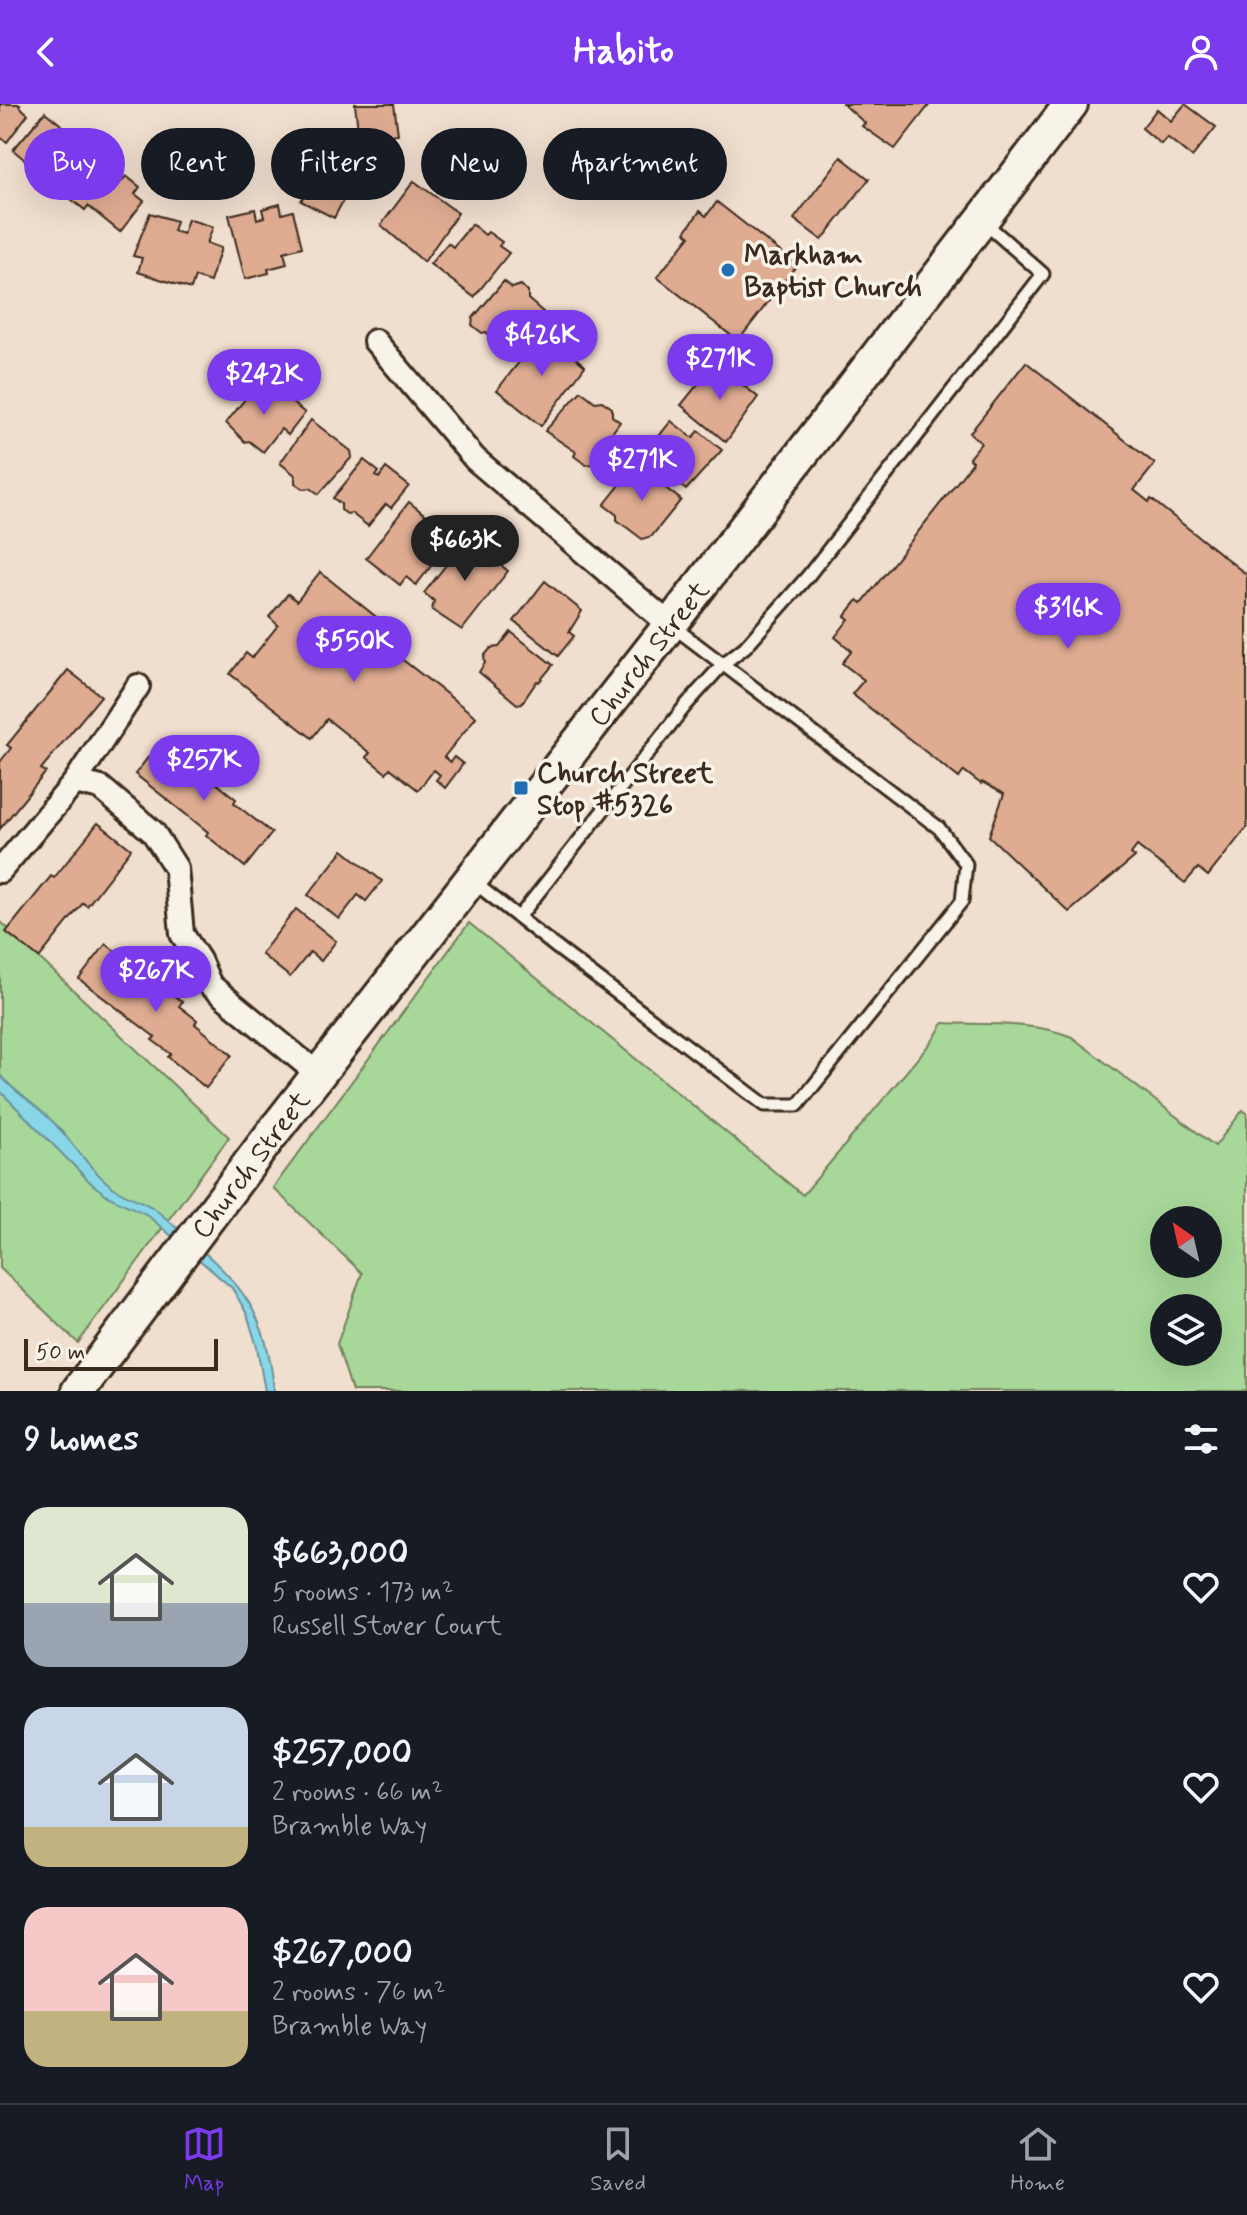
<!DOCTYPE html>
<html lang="en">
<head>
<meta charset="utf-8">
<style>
	:root { --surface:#171b24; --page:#20242c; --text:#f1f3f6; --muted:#9ea1a6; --line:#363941; --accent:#7c3aed }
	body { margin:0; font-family:Mynerve,sans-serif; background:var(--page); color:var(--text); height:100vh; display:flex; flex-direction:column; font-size:30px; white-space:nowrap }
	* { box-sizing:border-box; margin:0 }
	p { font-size:26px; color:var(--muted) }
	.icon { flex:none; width:44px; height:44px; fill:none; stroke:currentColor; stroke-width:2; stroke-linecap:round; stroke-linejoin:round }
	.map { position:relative; height:1287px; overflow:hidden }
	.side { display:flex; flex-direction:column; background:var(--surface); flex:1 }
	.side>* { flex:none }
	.top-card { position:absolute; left:24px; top:24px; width:800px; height:72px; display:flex; gap:16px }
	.needle { width:52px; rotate:326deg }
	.buttons { position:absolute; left:1150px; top:1102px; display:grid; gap:16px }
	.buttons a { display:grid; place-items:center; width:72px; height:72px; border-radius:50%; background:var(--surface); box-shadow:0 8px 32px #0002; font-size:40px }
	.scale { position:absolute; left:24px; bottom:20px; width:194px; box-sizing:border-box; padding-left:8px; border:4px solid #3b2a1e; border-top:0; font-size:22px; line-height:28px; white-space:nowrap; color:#3b2a1e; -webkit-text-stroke:6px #f7f3e8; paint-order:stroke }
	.price { position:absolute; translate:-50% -68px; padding:0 18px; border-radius:28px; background:var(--accent); color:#fff; font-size:26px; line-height:52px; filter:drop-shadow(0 2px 4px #0008) }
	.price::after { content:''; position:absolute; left:50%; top:48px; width:24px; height:18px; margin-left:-12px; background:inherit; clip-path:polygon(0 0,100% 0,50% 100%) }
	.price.on { background:#222; color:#fff }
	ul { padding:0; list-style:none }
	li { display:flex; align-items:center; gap:24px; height:200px; padding:0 24px }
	li span { display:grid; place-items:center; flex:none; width:224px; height:160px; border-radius:24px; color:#555 }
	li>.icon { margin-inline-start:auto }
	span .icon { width:96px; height:96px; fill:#fffc; stroke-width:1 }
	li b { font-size:34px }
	h2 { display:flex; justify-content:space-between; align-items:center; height:96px; padding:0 24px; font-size:34px }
	.chip { padding:0 28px; border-radius:36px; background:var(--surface); box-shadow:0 8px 32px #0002; font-size:28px; line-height:72px }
	.chip.on { background:var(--accent); color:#fff }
	header { display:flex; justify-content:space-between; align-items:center; height:104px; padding:0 24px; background:var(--accent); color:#fff; font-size:36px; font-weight:800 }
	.tab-bar { display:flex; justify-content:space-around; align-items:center; height:112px; border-top:2px solid var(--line); background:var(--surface); font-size:22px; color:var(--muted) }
	.tab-bar a { display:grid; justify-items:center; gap:4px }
	.tab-bar .on { color:var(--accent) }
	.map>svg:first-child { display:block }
	.green { fill:#a7d899; stroke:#71815c; stroke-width:2; fill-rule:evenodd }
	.water { fill:#89d6e8; stroke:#6a9197; stroke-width:2 }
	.building { fill:#dfac92; stroke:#3b2a1e; stroke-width:2 }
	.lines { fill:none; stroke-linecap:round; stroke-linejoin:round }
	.lane-casing { stroke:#3b2a1e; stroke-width:17 }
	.street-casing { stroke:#3b2a1e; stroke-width:28 }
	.secondary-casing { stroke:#3b2a1e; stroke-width:38 }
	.lane { stroke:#f7f3e8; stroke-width:11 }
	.street { stroke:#f7f3e8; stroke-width:22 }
	.secondary { stroke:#f7f3e8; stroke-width:32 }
	.poi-dot { fill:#1f6fb2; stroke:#f7f3e8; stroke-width:3 }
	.labels { text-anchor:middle; stroke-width:7; stroke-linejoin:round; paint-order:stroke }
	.poi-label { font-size:28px; font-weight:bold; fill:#3b2a1e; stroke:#f7f3e8; text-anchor:start }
	.street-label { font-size:28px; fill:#3b2a1e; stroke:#f7f3e8 }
</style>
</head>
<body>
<header><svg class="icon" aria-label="back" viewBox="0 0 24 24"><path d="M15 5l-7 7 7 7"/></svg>Habito<svg class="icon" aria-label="person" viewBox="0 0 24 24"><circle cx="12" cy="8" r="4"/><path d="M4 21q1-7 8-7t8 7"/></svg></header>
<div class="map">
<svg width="1247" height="1287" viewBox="0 0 1247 1287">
	<rect width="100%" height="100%" fill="#f0dece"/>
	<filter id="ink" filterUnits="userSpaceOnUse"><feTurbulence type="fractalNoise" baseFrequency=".0125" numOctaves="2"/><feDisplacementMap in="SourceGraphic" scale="16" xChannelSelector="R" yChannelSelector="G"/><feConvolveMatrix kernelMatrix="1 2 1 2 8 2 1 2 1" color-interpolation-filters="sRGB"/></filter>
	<g filter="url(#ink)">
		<g class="green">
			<polygon points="0,817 229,1033 78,1239 0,1164"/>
			<path d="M469,819l334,272 130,-155 10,-17c40,2 92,-2 129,14l143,109 28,-36 4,3v278h-895l-15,-47 25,-71 -89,-85zM1164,1116h44v44h-44zM1208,1204v44h-44v-44z"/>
		</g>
		<path class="water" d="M0,971c14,17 34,28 50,44 23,22 40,53 67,71 10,6 22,10 33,16 13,8 25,21 37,31 56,48 81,78 87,154h-9l-8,-44 -10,-33 -15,-26 -86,-74 -37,-17 -17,-13 -92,-93z"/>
		<g class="building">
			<polygon points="0,0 20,0 19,2 28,10 7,38 0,33"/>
			<polygon points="355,0 394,0 398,30 359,35"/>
			<polygon points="843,0 930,0 895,45 862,22 865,19"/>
			<polygon points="1185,0 1216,23 1192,53 1167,33 1161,40 1142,24 1157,5 1171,17"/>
			<polygon points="45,8 70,28 64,35 86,53 64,80 41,62 37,66 13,46"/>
			<polygon points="322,37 367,61 357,80 353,78 334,114 301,97 318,65 309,60"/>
			<polygon points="99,51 121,68 115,75 120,79 126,72 140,83 135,90 144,97 120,128 88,102 85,106 67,92"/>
			<polygon points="841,53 869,75 822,136 794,115"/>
			<polygon points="414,77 458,109 424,158 381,121"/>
			<polygon points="717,98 797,161 738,237 657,173 690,132 685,128 700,107 706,112"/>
			<polygon points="280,100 282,110 293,107 302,143 284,148 287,160 268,165 269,169 245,175 229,111 255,105 257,115 264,113 262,105"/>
			<polygon points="150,109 176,117 173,127 183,130 188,115 213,123 207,139 221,144 210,178 195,173 191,185 138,168 142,154 133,152"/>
			<polygon points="472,120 485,131 488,128 502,138 499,142 509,149 474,193 430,160 448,139 453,143"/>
			<polygon points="504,177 512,184 521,181 528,188 528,195 543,208 526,229 529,232 512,253 486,228 482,229 472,221 473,214"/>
			<polygon points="543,228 567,243 570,249 585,262 541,322 497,286"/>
			<polygon points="1026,258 1155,360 1134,386 1149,398 1151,395 1247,471 1247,723 1208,772 1198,764 1185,779 1137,742 1131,750 1135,753 1069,808 989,732 1004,690 982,678 981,680 964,667 959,674 852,590 864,576 842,559 852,547 835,533 849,515 845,512 858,496 862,499 973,358 969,354 981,339 970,329"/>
			<polygon points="715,259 758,293 726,338 681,301"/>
			<polygon points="258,279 273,292 277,287 305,309 288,331 281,325 263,348 249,337 245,338 226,319"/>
			<polygon points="581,287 595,298 602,297 612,304 612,312 620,318 594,353 596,354 592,360 586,361 574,352 576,348 545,327"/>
			<polygon points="311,316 351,347 352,353 319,390 310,384 304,385 295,379 295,371 280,359"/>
			<polygon points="671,317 693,334 699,327 722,346 686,386 644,352 648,346 648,340 654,333 659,332"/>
			<polygon points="364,356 379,368 376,372 379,374 386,364 409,382 391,404 386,400 368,422 351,409 347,410 341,406 341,400 333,394"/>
			<polygon points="636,361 681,396 652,432 642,435 617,416 617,411 604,401"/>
			<polygon points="409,398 433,417 437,412 458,428 416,481 406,473 400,481 366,454"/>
			<polygon points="464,432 508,467 462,526 432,506 434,497 424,489 449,457 446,454"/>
			<polygon points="320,468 395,528 385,542 476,613 444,653 450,658 454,653 463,660 445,684 436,676 440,671 434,666 418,686 390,664 386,669 366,653 370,649 327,615 312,634 230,570 246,549 252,554 278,521 269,513 288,490 297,497"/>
			<polygon points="545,477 582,507 569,528 574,532 558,552 514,517"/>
			<polygon points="511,528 553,561 539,578 537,577 522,599 517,600 479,568 485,559 484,552 491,544 499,543"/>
			<polygon points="68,566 101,592 41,665 46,668 0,725 0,658 11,644 7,641"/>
			<polygon points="162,636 236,695 234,699 272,729 245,763 206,731 208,728 135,670"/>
			<polygon points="98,719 131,745 87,802 83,799 39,854 6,828 51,772 54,774"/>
			<polygon points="343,746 382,777 366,797 358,791 339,815 308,791"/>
			<polygon points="296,805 336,837 321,857 310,848 290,873 261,850"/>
			<polygon points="106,840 182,898 179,902 197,916 195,920 232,951 206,984 168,953 171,950 152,936 155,933 79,875"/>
		</g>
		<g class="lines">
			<defs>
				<g id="lane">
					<polyline points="471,776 556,843 765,1001 798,1001 962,797 966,760 939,724 671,521"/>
					<polyline points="519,813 686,601 723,560 745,543 808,472 1043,170 985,119"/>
				</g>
				<g id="street">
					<polyline points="375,237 475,355 670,521"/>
					<polyline points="75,678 101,684 153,728 176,764 182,830 199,856 210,881 318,970"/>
					<polyline points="0,767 75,678 138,582"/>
				</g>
				<polyline id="secondary" points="78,1287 274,1027 670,521 1071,0"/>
			</defs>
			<use href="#lane" class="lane-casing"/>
			<use href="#street" class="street-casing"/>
			<use href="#secondary" class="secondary-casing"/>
			<use href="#lane" class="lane"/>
			<use href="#street" class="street"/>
			<use href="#secondary" class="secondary"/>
		</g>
	</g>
	<g class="poi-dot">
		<circle cx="728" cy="166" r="8"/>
		<rect x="513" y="676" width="16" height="16" rx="4"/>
	</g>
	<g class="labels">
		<g class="poi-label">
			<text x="744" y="160">Markham<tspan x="744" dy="32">Baptist Church</tspan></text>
			<text x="537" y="678">Church Street<tspan x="537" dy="32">Stop #5326</tspan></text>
		</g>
		<g class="street-label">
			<text transform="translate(648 549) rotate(-52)" y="10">Church Street</text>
			<text transform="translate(250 1060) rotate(-53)" y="10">Church Street</text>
		</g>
	</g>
</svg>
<div class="buttons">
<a><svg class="needle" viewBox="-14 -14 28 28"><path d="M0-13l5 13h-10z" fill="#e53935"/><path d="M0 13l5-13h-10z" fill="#9ea1a6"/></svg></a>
<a><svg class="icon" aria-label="layers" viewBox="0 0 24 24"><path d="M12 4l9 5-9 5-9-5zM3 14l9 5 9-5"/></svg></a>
</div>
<div class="scale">50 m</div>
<b class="price" style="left:542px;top:274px">$426K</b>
<b class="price" style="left:720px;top:298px">$271K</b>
<b class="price" style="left:264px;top:313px">$242K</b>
<b class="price" style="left:642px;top:399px">$271K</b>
<b class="price on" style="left:465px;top:479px">$663K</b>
<b class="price" style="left:1068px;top:547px">$316K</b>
<b class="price" style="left:354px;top:580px">$550K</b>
<b class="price" style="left:204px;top:699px">$257K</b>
<b class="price" style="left:156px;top:910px">$267K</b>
<div class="top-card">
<a class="chip on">Buy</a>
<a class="chip">Rent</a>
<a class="chip">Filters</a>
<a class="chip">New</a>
<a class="chip">Apartment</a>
</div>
</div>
<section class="side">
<h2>9 homes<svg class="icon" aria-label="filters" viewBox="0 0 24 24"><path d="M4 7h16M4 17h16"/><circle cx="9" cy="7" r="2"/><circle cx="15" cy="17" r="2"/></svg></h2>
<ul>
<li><span style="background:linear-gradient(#dfe7d0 60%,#9aa5b1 0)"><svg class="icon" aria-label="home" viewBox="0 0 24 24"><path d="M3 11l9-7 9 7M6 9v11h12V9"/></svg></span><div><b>$663,000</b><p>5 rooms · 173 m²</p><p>Russell Stover Court</p></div><svg class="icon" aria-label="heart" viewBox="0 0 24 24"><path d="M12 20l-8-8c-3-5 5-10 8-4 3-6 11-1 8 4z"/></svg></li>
<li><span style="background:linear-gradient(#c9d6e8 75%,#c2b280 0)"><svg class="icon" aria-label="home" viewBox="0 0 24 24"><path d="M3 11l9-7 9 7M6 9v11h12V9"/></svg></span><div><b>$257,000</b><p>2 rooms · 66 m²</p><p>Bramble Way</p></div><svg class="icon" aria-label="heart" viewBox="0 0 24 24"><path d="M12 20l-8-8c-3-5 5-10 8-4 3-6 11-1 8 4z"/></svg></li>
<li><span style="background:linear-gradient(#f6c9c9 65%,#c2b280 0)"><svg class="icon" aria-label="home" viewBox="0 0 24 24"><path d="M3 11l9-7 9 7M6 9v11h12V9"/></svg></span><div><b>$267,000</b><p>2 rooms · 76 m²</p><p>Bramble Way</p></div><svg class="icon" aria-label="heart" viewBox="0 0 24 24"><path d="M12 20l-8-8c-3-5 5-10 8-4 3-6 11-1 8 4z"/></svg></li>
</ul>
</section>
<nav class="tab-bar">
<a class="on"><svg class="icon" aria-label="map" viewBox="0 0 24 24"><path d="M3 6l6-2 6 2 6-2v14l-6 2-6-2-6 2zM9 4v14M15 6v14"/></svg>Map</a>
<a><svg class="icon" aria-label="saved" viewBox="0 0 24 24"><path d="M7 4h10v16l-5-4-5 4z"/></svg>Saved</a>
<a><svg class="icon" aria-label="home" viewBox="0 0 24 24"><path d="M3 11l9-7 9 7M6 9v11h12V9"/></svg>Home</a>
</nav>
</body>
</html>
